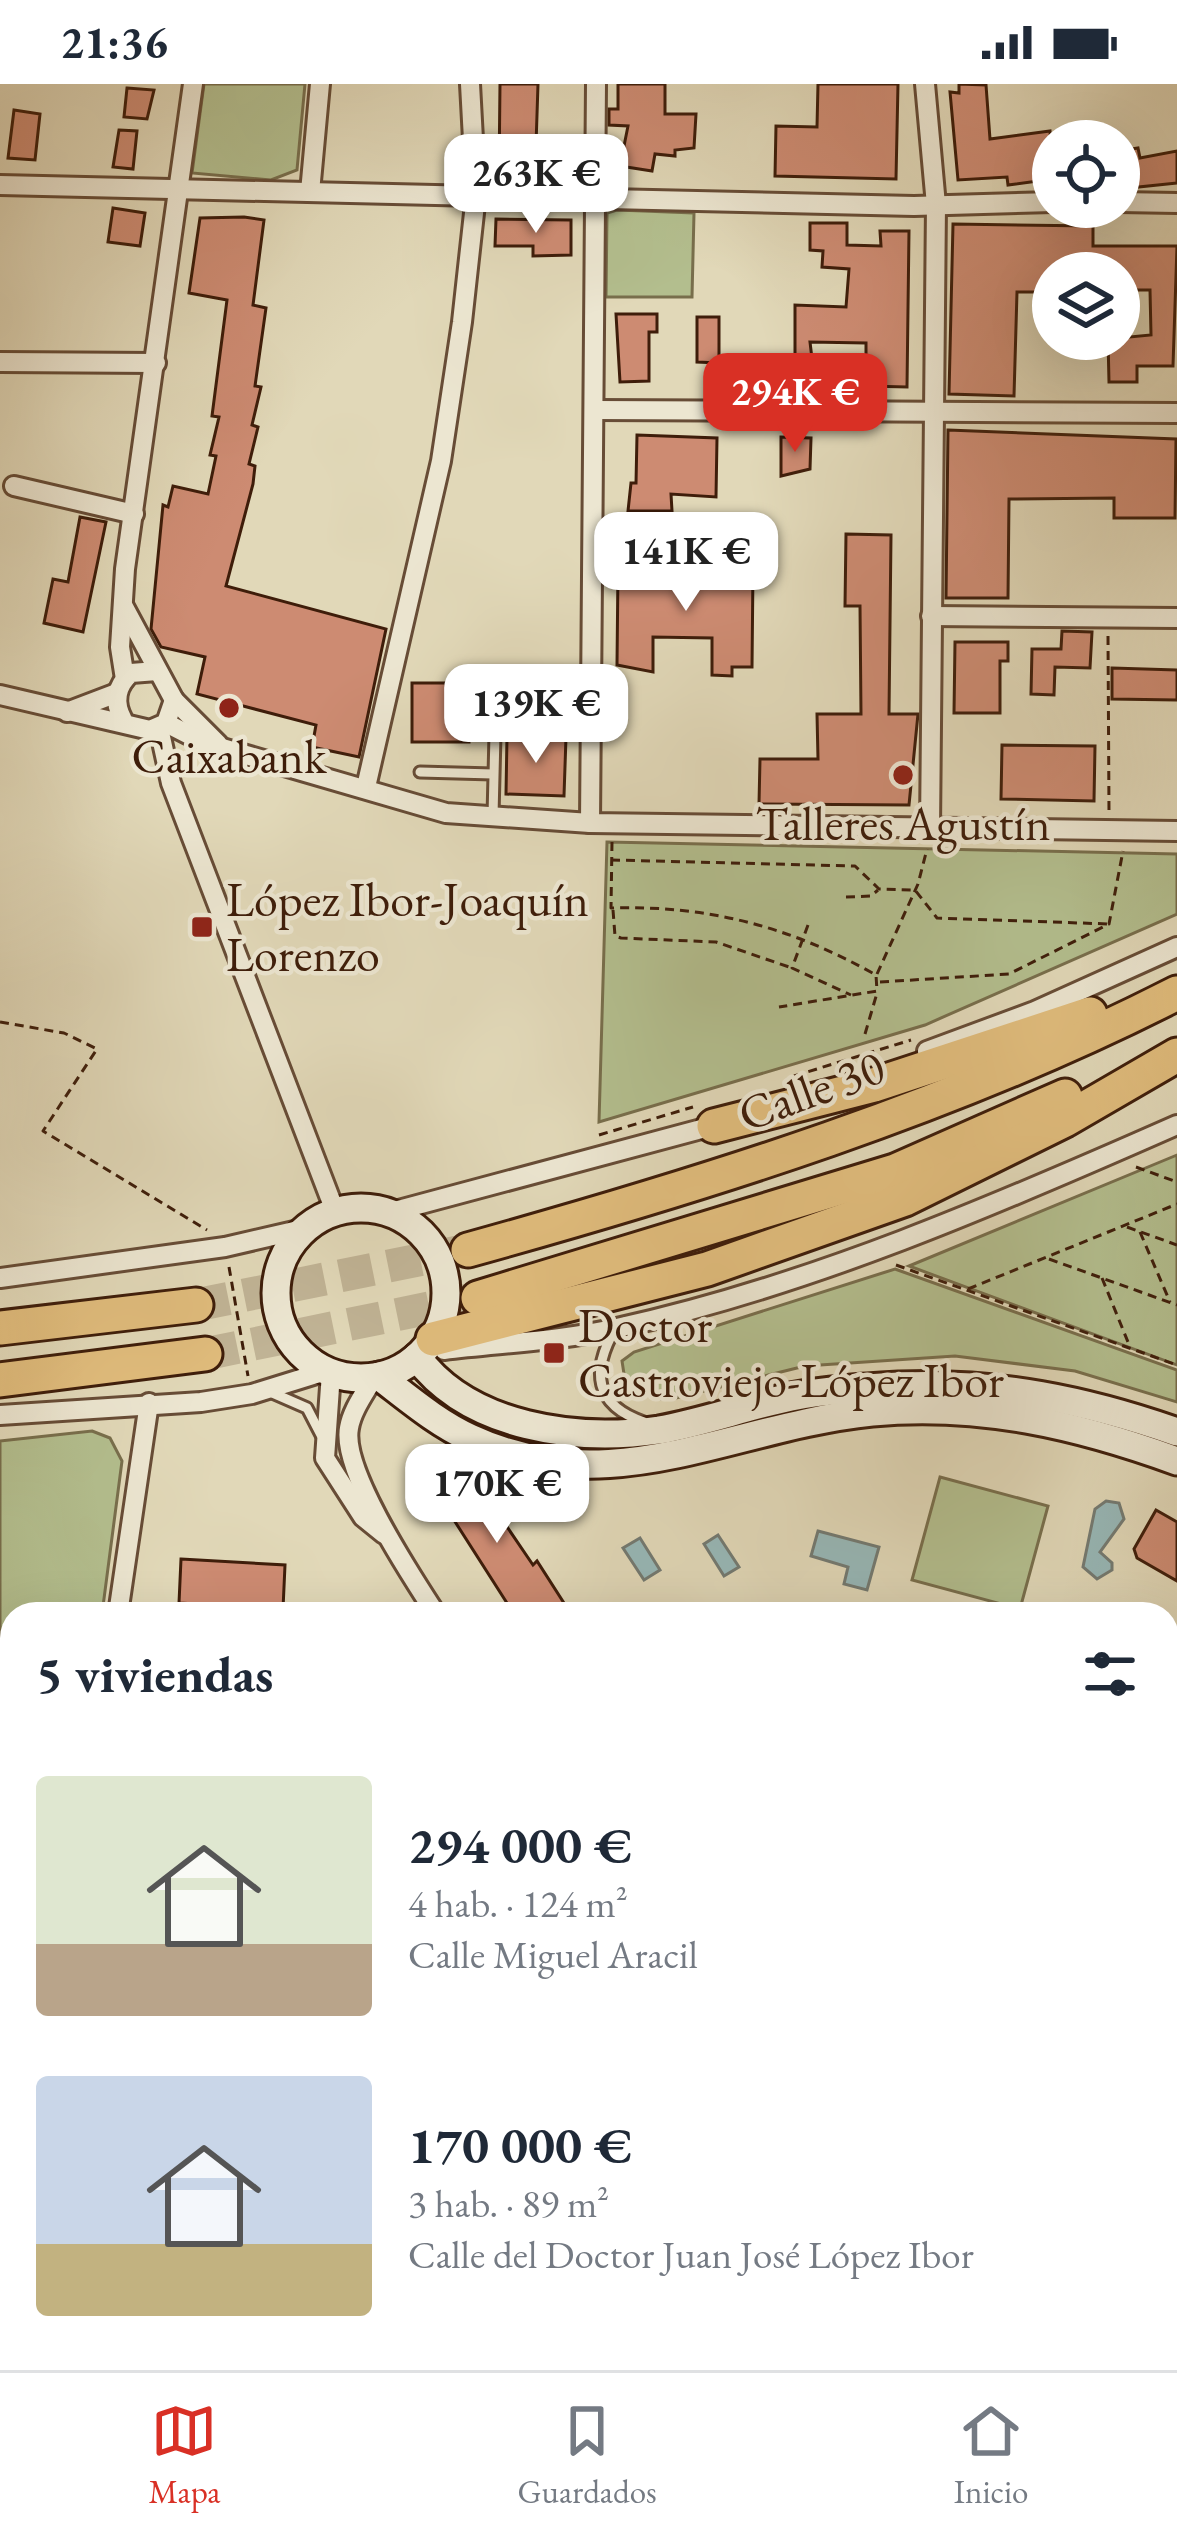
<!DOCTYPE html>
<html lang="es">
<head>
<meta charset="utf-8">
<style>
	:root { --surface:#fff; --page:#f6f6f7; --text:#1f2937; --muted:#747a83; --line:#e0e1e3; --accent:#d93025 }
	body { margin:0; font-family:"EB Garamond",serif; background:var(--page); color:var(--text); height:100vh; display:flex; flex-direction:column; font-size:45px; white-space:nowrap }
	* { box-sizing:border-box; margin:0 }
	p { font-size:39px; color:var(--muted) }
	.icon { flex:none; width:66px; height:66px; fill:none; stroke:currentColor; stroke-width:2; stroke-linecap:round; stroke-linejoin:round }
	.map { position:relative; flex:1; overflow:hidden }
	.details { position:absolute; left:0px; top:1518px; width:1179px; height:768px; display:flex; flex-direction:column; background:var(--surface); border-radius:36px 36px 0 0; box-shadow:0 12px 48px #0002 }
	.details>* { flex:none }
	.tools { position:absolute; left:1032px; top:36px; display:grid; gap:24px }
	.tools a { display:grid; place-items:center; width:108px; height:108px; border-radius:50%; background:var(--surface); box-shadow:0 12px 48px #0002; font-size:60px }
	.price { position:absolute; translate:-50% -102px; padding:0 27px; border-radius:24px; background:#fff; color:#222; font-size:39px; line-height:78px; filter:drop-shadow(0 3px 6px #0008) }
	.price::after { content:''; position:absolute; left:50%; top:72px; width:36px; height:27px; margin-left:-18px; background:inherit; clip-path:polygon(0 0,100% 0,50% 100%) }
	.price.active { background:var(--accent); color:#fff }
	ul { padding:0; list-style:none }
	li { display:flex; align-items:center; gap:36px; height:300px; padding:0 36px }
	li span { display:grid; place-items:center; flex:none; width:336px; height:240px; border-radius:12px; color:#555 }
	li>.icon { margin-inline-start:auto }
	span .icon { width:144px; height:144px; fill:#fffc; stroke-width:1 }
	li b { font-size:51px }
	h2 { display:flex; justify-content:space-between; align-items:center; height:144px; padding:0 36px; font-size:51px }
	.status { display:flex; justify-content:space-between; align-items:center; height:84px; padding:0 60px; background:var(--surface); direction:ltr }
	.status svg { height:33px; fill:currentColor }
	.dock { display:flex; justify-content:space-around; align-items:center; height:168px; border-top:3px solid var(--line); background:var(--surface); font-size:33px; color:var(--muted) }
	.dock a { display:grid; justify-items:center; gap:6px }
	.dock .active { color:var(--accent) }
	.map>svg:first-child { display:block }
	.green { fill:#b3be8e; stroke:#786e4c; stroke-width:3 }
	.water { fill:#97b8b8; stroke:#737a72; stroke-width:3 }
	.building { fill:#cd8b72; stroke:#3e1d0a; stroke-width:3 }
	.lines { fill:none; stroke-linecap:round; stroke-linejoin:round }
	.highway-tunnel { stroke:#c0b395; stroke-width:33; stroke-dasharray:33 16; stroke-linecap:butt }
	.lane-casing { stroke:#674c36; stroke-width:15 }
	.street-casing { stroke:#674c36; stroke-width:24 }
	.secondary-casing { stroke:#3e1d0a; stroke-width:33 }
	.highway-casing { stroke:#3e1d0a; stroke-width:39 }
	.path { stroke:#3e1d0a; stroke-width:3; stroke-dasharray:9 6; stroke-linecap:butt }
	.lane { stroke:#ece6d1; stroke-width:9 }
	.street { stroke:#ece6d1; stroke-width:18 }
	.secondary { stroke:#ece6d1; stroke-width:27 }
	.highway { stroke:#e0bc7c; stroke-width:33 }
	.poi-dot { fill:#8f2418; stroke:#ece6d1; stroke-width:4.5 }
	.labels { text-anchor:middle; stroke-width:9; stroke-linejoin:round; paint-order:stroke }
	.poi-label { font-size:48px; fill:#3e1d0a; stroke:#ece6d1 }
	.street-label { font-size:48px; fill:#3e1d0a; stroke:#ece6d1 }
</style>
</head>
<body>
<div class="status"><b>21:36</b><svg viewBox="0 0 49 12"><path d="M0 12V9h3v3zM5 12V6h3v6zM10 12V3h3v9zM15 12V0h3v12zM26 1h20v11H26zM47 4h2v5h-2z"/></svg></div>
<div class="map">
<svg width="1177" height="2286" viewBox="0 0 1177 2286">
	<rect width="100%" height="100%" fill="#e1d8b8"/>
	<filter id="stains"><feTurbulence type="fractalNoise" baseFrequency=".00167" numOctaves="4"/><feColorMatrix values="0 0 0 0 .2 0 0 0 0 .09 0 0 0 0 .02 0 0 0 .5 -.17"/></filter>
	<radialGradient id="worn" r=".72"><stop offset=".6" stop-color="#630" stop-opacity="0"/><stop offset="1" stop-color="#630" stop-opacity=".3"/></radialGradient>
	<g class="green">
		<polygon points="204,0 305,0 297,86 271,96 192,89"/>
		<polygon points="617,126 694,129 692,213 606,213 607,129"/>
		<polygon points="607,758 1177,770 1177,830 925,941 599,1038"/>
		<polygon points="1177,1071 1177,1281 909,1182"/>
		<polygon points="895,1185 1177,1286 1177,1318 1075,1287 955,1272 805,1282 676,1314 661,1315 626,1303 622,1277 634,1268"/>
		<polygon points="92,1347 110,1354 122,1377 102,1530 12,1530 12,1717 0,1732 0,1357"/>
		<polygon points="940,1393 1048,1422 1020,1525 912,1496"/>
		<polygon points="12,1766 12,1858 0,1851 0,1780"/>
		<polygon points="1177,2038 1177,2129 1169,2130 1167,2040"/>
		<polygon points="45,2274 178,2274 178,2275 135,2286 49,2286"/>
	</g>
	<g class="water">
		<polygon points="1106,1417 1119,1419 1124,1435 1100,1468 1112,1479 1112,1486 1097,1495 1083,1483 1095,1425"/>
		<polygon points="818,1447 879,1463 867,1506 844,1500 848,1483 811,1472"/>
		<polygon points="718,1451 739,1483 724,1492 704,1460"/>
		<polygon points="640,1454 660,1486 644,1496 623,1464"/>
	</g>
	<g class="building">
		<polygon points="500,0 538,0 535,92 499,92"/>
		<polygon points="618,0 665,0 665,30 696,30 694,64 675,66 675,72 655,70 652,87 620,82 628,42 609,41 609,25 618,25"/>
		<polygon points="818,0 898,0 896,95 775,92 776,42 817,43"/>
		<polygon points="959,0 986,1 990,55 1050,47 1053,95 1008,101 1007,93 958,96 950,8 959,9"/>
		<polygon points="127,4 154,6 147,35 124,33"/>
		<polygon points="14,26 40,30 35,76 8,74"/>
		<polygon points="119,46 137,47 133,85 113,83"/>
		<polygon points="1138,64 1140,74 1177,67 1177,99 1119,105 1119,67"/>
		<polygon points="113,124 145,129 140,162 108,158"/>
		<polygon points="244,133 264,136 253,221 266,224 255,302 261,303 252,341 258,343 249,380 255,382 253,400 226,502 386,545 359,673 312,663 316,641 197,610 205,573 161,563 151,545 163,421 168,423 173,402 208,410 216,372 210,371 219,333 212,332 227,216 189,209 200,134"/>
		<polygon points="496,135 571,136 571,171 533,172 533,162 495,162"/>
		<polygon points="810,139 847,139 847,161 881,162 880,147 909,147 907,303 866,302 866,259 810,258 815,300 795,300 795,221 846,223 849,185 822,183 823,167 810,166"/>
		<polygon points="953,140 1093,142 1093,162 1177,162 1173,282 1137,282 1137,298 1109,298 1108,255 1151,251 1150,206 1119,206 1119,189 1053,189 1053,208 1017,208 1014,312 949,310"/>
		<polygon points="616,230 657,230 657,248 649,248 649,297 620,298"/>
		<polygon points="697,233 719,233 719,279 697,278"/>
		<polygon points="948,346 1176,355 1175,434 1114,434 1114,414 1009,415 1008,514 946,514"/>
		<polygon points="637,351 717,354 716,413 671,410 672,427 628,427 631,399 636,399"/>
		<polygon points="781,353 811,354 810,385 781,392"/>
		<polygon points="80,433 106,438 83,548 44,539 53,495 68,498"/>
		<polygon points="846,450 891,451 889,630 918,630 909,721 759,720 760,675 818,675 817,630 861,630 860,522 845,522"/>
		<polygon points="618,485 753,485 752,583 732,583 732,592 712,591 712,554 653,553 653,588 617,581"/>
		<polygon points="1062,547 1092,548 1090,584 1055,583 1054,611 1031,610 1032,565 1061,565"/>
		<polygon points="955,558 1008,558 1008,577 1000,577 1000,629 954,629"/>
		<polygon points="1112,584 1177,586 1177,616 1112,615"/>
		<rect x="412" y="599" width="57" height="59"/>
		<polygon points="507,652 566,653 564,712 506,710"/>
		<polygon points="1002,661 1095,662 1094,717 1001,715"/>
		<polygon points="465,1381 533,1481 537,1477 571,1530 514,1530 429,1397"/>
		<polygon points="1156,1426 1177,1438 1177,1497 1137,1474 1134,1465"/>
		<polygon points="181,1475 285,1481 283,1525 179,1519"/>
	</g>
	<g class="lines">
		<g class="highway-tunnel">
			<polyline points="196,1221 468,1166"/>
			<polyline points="205,1270 478,1214"/>
		</g>
		<defs>
			<g id="lane">
				<polyline points="420,688 493,690"/>
				<polyline points="493,732 496,610 505,603 563,604"/>
				<path d="M615,1245c-24,42 -21,76 29,93"/>
				<polyline points="268,1307 307,1324 321,1351"/>
			</g>
			<g id="street">
				<polyline points="925,0 936,121 930,745"/>
				<polyline points="0,101 914,122 1053,118"/>
				<polyline points="310,108 320,0"/>
				<polyline points="1119,118 1177,119"/>
				<polyline points="0,278 156,279"/>
				<polyline points="595,326 1177,329"/>
				<polyline points="14,402 134,430"/>
				<polyline points="123,521 174,616"/>
				<polyline points="931,532 1177,534"/>
				<polyline points="125,595 120,563 125,485 193,0"/>
				<polyline points="0,611 150,646 166,639 174,616"/>
				<polyline points="174,616 218,660"/>
				<polyline points="67,628 117,609"/>
				<path d="M123,636c-10,-18 -7,-34 8,-47l26,-2"/>
				<polyline points="166,639 205,659 446,729 590,739 1177,747"/>
				<polyline points="159,644 171,699 335,1127"/>
				<polyline points="366,703 441,377 462,238 476,111 470,0"/>
				<polyline points="590,739 596,0"/>
				<polyline points="927,967 1035,927 1177,863"/>
				<polyline points="391,1128 720,1040"/>
				<polyline points="0,1194 225,1163 303,1145"/>
				<path d="M444,1266c57,-7 117,-9 173,-22 192,-42 381,-124 560,-203"/>
				<polyline points="331,1289 325,1374 363,1433 384,1450"/>
				<path d="M374,1293c-9,16 -22,33 -25,51 -8,42 63,149 87,186"/>
				<polyline points="0,1331 201,1318 252,1310 326,1287"/>
				<polyline points="118,1530 149,1319"/>
				<polyline points="0,1757 12,1743"/>
				<polyline points="1167,1821 1177,1824"/>
				<polyline points="0,1866 12,1872"/>
				<polyline points="1167,2019 1177,2017"/>
				<polyline points="0,2070 12,2069"/>
				<polyline points="320,2274 323,2286"/>
				<polyline points="591,2274 596,2286"/>
				<polyline points="901,2274 908,2286"/>
				<polyline points="825,2282 827,2286"/>
			</g>
			<g id="secondary">
				<circle cx="361" cy="1209" r="85"/>
				<path d="M417,1273c52,71 160,85 242,73 45,-8 88,-24 132,-33 36,-7 73,-9 109,-11 97,-4 186,14 277,46"/>
				<path d="M379,1292c29,22 58,47 91,62 141,66 262,-12 402,-26 107,-10 206,13 305,49"/>
			</g>
			<g id="highway">
				<polyline points="714,1042 874,1001 1090,930"/>
				<path d="M468,1166c238,-66 488,-144 709,-257"/>
				<polyline points="478,1214 895,1087 1065,1012"/>
				<polyline points="0,1244 196,1221"/>
				<polyline points="433,1255 707,1185 905,1115 1065,1036 1177,971"/>
				<polyline points="0,1296 205,1270"/>
			</g>
		</defs>
		<use href="#lane" class="lane-casing"/>
		<use href="#street" class="street-casing"/>
		<use href="#secondary" class="secondary-casing"/>
		<use href="#highway" class="highway-casing"/>
		<g class="path">
			<polyline points="1108,552 1109,729"/>
			<path d="M612,758l-1,66c98,-3 180,19 265,67l1,16 -98,16"/>
			<polyline points="611,776 855,782 879,805 915,806 937,834 1109,840"/>
			<polyline points="846,813 871,812 878,806"/>
			<polyline points="613,826 615,852 621,854 716,858 792,884"/>
			<polyline points="808,841 792,884 851,911"/>
			<polyline points="877,890 918,800 927,765"/>
			<polyline points="880,898 1009,890 1109,840 1123,767"/>
			<polyline points="0,938 64,949 97,965 43,1047 207,1146"/>
			<polyline points="865,950 877,909"/>
			<polyline points="794,992 911,956"/>
			<polyline points="599,1051 693,1023"/>
			<polyline points="1136,1083 1177,1098"/>
			<polyline points="1127,1143 1177,1161"/>
			<polyline points="1140,1148 1170,1218"/>
			<polyline points="1049,1175 1177,1221"/>
			<polyline points="896,1181 1177,1281"/>
			<polyline points="229,1183 248,1292"/>
			<polyline points="1102,1194 1130,1263"/>
			<polyline points="968,1205 1177,1120"/>
		</g>
		<use href="#lane" class="lane"/>
		<use href="#street" class="street"/>
		<use href="#secondary" class="secondary"/>
		<use href="#highway" class="highway"/>
	</g>
	<g class="poi-dot">
		<circle cx="229" cy="624" r="12"/>
		<circle cx="903" cy="691" r="12"/>
		<rect x="190" y="831" width="24" height="24" rx="6"/>
		<rect x="542" y="1257" width="24" height="24" rx="6"/>
	</g>
	<g class="labels">
		<g class="poi-label">
			<text x="229" y="689">Caixabank</text>
			<text x="903" y="756">Talleres Agustín</text>
			<text x="226" y="832" text-anchor="start">López Ibor-Joaquín<tspan x="226" dy="55">Lorenzo</tspan></text>
			<text x="578" y="1258" text-anchor="start">Doctor<tspan x="578" dy="55">Castroviejo-López Ibor</tspan></text>
		</g>
		<g class="street-label">
			<text transform="translate(811 1006) rotate(-20)" y="17">Calle 30</text>
		</g>
	</g>
	<rect width="100%" height="100%" filter="url(#stains)"/>
	<rect width="100%" height="100%" fill="url(#worn)"/>
</svg>
<div class="tools">
<a><svg class="icon" aria-label="locate" viewBox="0 0 24 24"><circle cx="12" cy="12" r="6"/><path d="M12 2v4M12 18v4M2 12h4M18 12h4"/></svg></a>
<a><svg class="icon" aria-label="layers" viewBox="0 0 24 24"><path d="M12 4l9 5-9 5-9-5zM3 14l9 5 9-5"/></svg></a>
</div>
<b class="price" style="left:536px;top:152px">263K €</b>
<b class="price active" style="left:795px;top:371px">294K €</b>
<b class="price" style="left:686px;top:530px">141K €</b>
<b class="price" style="left:536px;top:682px">139K €</b>
<b class="price" style="left:497px;top:1462px">170K €</b>
<section class="details">
<h2>5 viviendas<svg class="icon" aria-label="filters" viewBox="0 0 24 24"><path d="M4 7h16M4 17h16"/><circle cx="9" cy="7" r="2"/><circle cx="15" cy="17" r="2"/></svg></h2>
<ul>
<li><span style="background:linear-gradient(#dfe7d0 70%,#b9a48a 0)"><svg class="icon" aria-label="home" viewBox="0 0 24 24"><path d="M3 11l9-7 9 7M6 9v11h12V9"/></svg></span><div><b>294 000 €</b><p>4 hab. · 124 m²</p><p>Calle Miguel Aracil</p></div></li>
<li><span style="background:linear-gradient(#c9d6e8 70%,#c2b280 0)"><svg class="icon" aria-label="home" viewBox="0 0 24 24"><path d="M3 11l9-7 9 7M6 9v11h12V9"/></svg></span><div><b>170 000 €</b><p>3 hab. · 89 m²</p><p>Calle del Doctor Juan José López Ibor</p></div></li>
</ul>
</section>
</div>
<nav class="dock">
<a class="active"><svg class="icon" aria-label="map" viewBox="0 0 24 24"><path d="M3 6l6-2 6 2 6-2v14l-6 2-6-2-6 2zM9 4v14M15 6v14"/></svg>Mapa</a>
<a><svg class="icon" aria-label="saved" viewBox="0 0 24 24"><path d="M7 4h10v16l-5-4-5 4z"/></svg>Guardados</a>
<a><svg class="icon" aria-label="home" viewBox="0 0 24 24"><path d="M3 11l9-7 9 7M6 9v11h12V9"/></svg>Inicio</a>
</nav>
</body>
</html>
